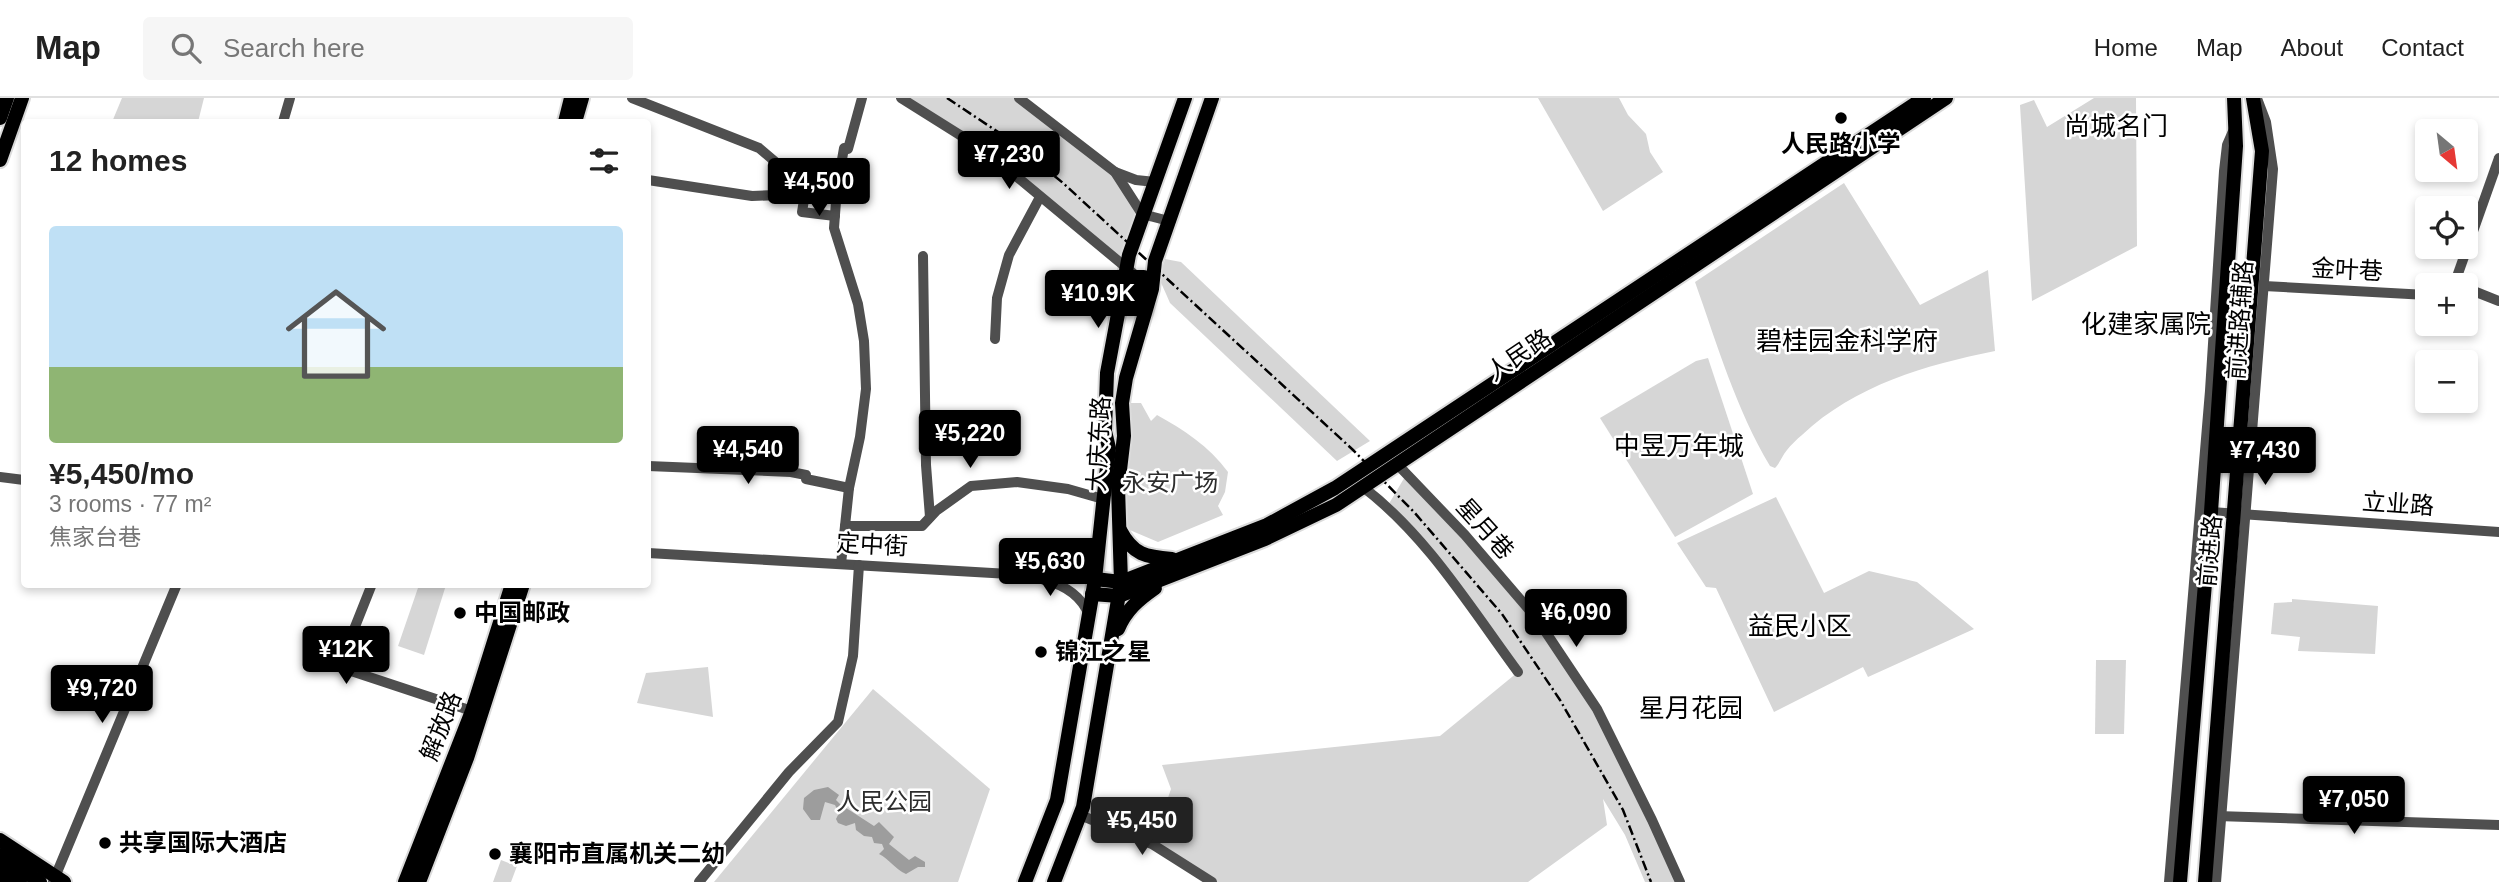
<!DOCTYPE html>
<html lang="en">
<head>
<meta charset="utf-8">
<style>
	:root { --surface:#fff; --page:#f6f6f6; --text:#222; --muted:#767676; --line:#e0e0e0; --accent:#000 }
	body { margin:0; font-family:Arial,"Noto Sans SC",sans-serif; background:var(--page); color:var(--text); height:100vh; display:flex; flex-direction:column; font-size:26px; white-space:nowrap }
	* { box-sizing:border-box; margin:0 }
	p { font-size:23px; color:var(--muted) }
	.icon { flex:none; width:38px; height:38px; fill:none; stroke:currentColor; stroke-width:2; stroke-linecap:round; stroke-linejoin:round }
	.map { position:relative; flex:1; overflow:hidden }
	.side { position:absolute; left:21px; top:21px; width:630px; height:469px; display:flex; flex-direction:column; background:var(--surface); border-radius:7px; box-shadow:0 4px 10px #0003 }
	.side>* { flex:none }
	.needle { width:46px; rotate:151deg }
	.fabs { position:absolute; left:2415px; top:21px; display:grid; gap:14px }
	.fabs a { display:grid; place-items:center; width:63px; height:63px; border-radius:7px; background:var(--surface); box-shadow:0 4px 10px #0003; font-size:35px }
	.price { position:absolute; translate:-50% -60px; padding:0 16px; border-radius:7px; background:var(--accent); color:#fff; font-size:23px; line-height:46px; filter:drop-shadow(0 2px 4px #0008) }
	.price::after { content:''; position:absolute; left:50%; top:42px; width:21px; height:16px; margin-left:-10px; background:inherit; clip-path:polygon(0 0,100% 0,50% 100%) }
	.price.selected { background:#222; color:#fff }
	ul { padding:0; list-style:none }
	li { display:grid; align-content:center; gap:14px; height:371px; padding:0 28px }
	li+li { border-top:2px solid var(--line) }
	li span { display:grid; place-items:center; height:217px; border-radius:7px; color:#555 }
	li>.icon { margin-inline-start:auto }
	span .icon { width:126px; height:126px; fill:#fffc; stroke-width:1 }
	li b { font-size:30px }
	h2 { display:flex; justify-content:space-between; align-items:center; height:84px; padding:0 28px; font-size:30px }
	header { display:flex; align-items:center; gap:42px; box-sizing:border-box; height:98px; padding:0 35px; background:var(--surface); border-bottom:2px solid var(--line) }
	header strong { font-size:33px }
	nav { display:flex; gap:38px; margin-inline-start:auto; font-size:24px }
	.search { width:490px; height:63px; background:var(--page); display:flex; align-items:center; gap:18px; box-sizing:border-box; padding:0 24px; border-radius:7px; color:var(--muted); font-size:26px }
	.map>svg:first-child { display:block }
	.green { fill:#d6d6d6 }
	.water { fill:#9d9d9d }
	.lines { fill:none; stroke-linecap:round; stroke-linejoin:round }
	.major-casing { stroke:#dbdbdb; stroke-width:18 }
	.minor { stroke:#4f4f4f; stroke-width:10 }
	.major { stroke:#000; stroke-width:14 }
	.rail { stroke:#000; stroke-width:2.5; stroke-dasharray:10 3.5 2 3.5; stroke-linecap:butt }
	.poi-dot { fill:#000; stroke:#fff; stroke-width:2.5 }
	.labels { text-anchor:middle; stroke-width:5; stroke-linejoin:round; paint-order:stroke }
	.poi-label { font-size:24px; font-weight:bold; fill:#000; stroke:#fff; text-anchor:start }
	.street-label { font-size:24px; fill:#000; stroke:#fff }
	.park-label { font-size:24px; fill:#2d2d2d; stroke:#fff }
	.neighbourhood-label { font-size:26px; fill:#000; stroke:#fff }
</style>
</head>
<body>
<header>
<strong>Map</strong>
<div class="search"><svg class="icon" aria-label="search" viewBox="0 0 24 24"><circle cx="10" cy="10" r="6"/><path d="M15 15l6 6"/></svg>Search here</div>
<nav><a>Home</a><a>Map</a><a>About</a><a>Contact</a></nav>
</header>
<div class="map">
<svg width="2499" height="784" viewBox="0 0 2499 784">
	<rect width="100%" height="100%" fill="#fff"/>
	<g class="green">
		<polygon points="122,0 204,0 198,24 112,24"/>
		<polygon points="901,0 1019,0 1115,74 1142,116 1127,171 987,54"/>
		<polygon points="1538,0 1619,0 1628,17 1646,36 1650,54 1663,74 1603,113"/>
		<polygon points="2094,0 2136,0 2137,148 2032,203 2020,7 2034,2 2047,29"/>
		<path d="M1844,85l76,122 68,-35 7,81c-69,14 -140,34 -193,84 -5,4 -11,10 -15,15 -5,6 -7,13 -12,18l-5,-2c-34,-57 -53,-122 -75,-184z"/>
		<polygon points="1165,161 1181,164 1370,343 1337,363 1170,205 1159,180"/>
		<polygon points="1708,260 1753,396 1675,439 1600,320 1696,263"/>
		<path d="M1122,305h19l10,18 6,-6c27,15 52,31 71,57l-3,20 -7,14 5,9 -65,27 -40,-17z"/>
		<polygon points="1406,377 1537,521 1597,611 1676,784 1645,784 1625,737 1603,701 1607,727 1528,784 1212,784 1152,746 1171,691 1162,667 1440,638 1518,574 1430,454 1387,409"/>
		<polygon points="1776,399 1824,495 1869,473 1917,484 1974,531 1868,579 1863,569 1774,614 1716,490 1706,489 1677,445"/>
		<polygon points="419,487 446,487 424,557 398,548"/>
		<polygon points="2292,501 2378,508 2375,556 2298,553 2300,539 2271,536 2274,505 2292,504"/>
		<polygon points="2096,562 2126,562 2124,636 2095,636"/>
		<polygon points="708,569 713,619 637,605 646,575"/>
		<polygon points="873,591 990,691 958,784 714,784"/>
		<polygon points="501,762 517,768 511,784 493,784"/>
	</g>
	<path class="water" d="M828,689l11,8 -3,5 4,4 34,22 5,-4 15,15 -5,7 20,16 6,-4 10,6v5h-7l-12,7c-11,-5 -17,-15 -27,-20l5,-5 -2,-5 -8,-1 -2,-6 -8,-1 -8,-6 -1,-7 -9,3 -8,-3 -2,-4 3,-6 -4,-8 -10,-3 -5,18h-9l-8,-11 1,-11 10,-8z"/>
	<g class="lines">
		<defs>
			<g id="major">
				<polyline points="0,20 7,0"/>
				<polyline points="565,24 571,0"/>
				<polyline points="575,24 582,0"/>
				<polyline points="0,62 22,0"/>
				<path d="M1120,432c13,25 26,27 52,29"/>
				<polyline points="1095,481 1121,484 1267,427 1335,390 1924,0"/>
				<polyline points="1092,496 1119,498 1265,441 1336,407 1946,0"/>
				<path d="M1118,531c8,-19 20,-29 37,-41"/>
				<polyline points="0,742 64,784"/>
				<polyline points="0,757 40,784"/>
				<polyline points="0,771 20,784"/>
				<polyline points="0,783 1,784"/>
				<polyline points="405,784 472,613 512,486"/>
				<polyline points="419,784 467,660 523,486"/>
				<polyline points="1025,784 1057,702 1095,481 1109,350 1105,333 1107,275 1129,157 1185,0"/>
				<polyline points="1054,784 1083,709 1121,484 1118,389 1124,338 1122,305 1126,280 1152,191 1155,163 1212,0"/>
				<polyline points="2180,784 2211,414 2236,48 2234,0"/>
				<polyline points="2205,784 2262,53 2253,0"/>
			</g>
		</defs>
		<use href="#major" class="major-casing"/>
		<g class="minor">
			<polyline points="632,0 759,50 806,90 802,114 835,118"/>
			<polyline points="901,0 987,54 1152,191"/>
			<polyline points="1019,0 1115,74 1142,116 1169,123"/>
			<polyline points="283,24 290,0"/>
			<polyline points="1115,74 1136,82 1155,84"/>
			<polyline points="648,82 752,98 805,96"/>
			<polyline points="923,158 926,367 930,419"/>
			<polyline points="2454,187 2499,60"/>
			<polyline points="2264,188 2427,197"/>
			<polyline points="2466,190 2499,203"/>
			<polyline points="995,241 997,200 1009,157 1040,99"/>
			<polyline points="1397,366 1465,437 1537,521 1597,611 1652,722 1680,784"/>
			<polyline points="648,368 791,374 806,377 806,381 849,390"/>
			<polyline points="0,379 24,382"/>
			<path d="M1363,389c64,49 107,120 155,185"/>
			<polyline points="2211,414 2499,434"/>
			<polyline points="845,428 922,428 936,413 971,388 1017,384 1068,391 1103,401"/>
			<polyline points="648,455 1095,481"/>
			<polyline points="841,466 849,390 860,339 866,291 864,243 858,206 834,130 837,90 844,50 848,51 862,0"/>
			<path d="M1055,474c21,-2 31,-11 42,-29"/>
			<path d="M1044,482c20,5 37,15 45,35"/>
			<polyline points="372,486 339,569 472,613"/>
			<polyline points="1080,717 1152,746 1212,784"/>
			<polyline points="2217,718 2499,727"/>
			<polyline points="53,784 177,486"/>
			<polyline points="699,784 789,674 838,624 853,558 859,467"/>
			<polyline points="2169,784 2210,293 2224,73 2227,47 2234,31"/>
			<polyline points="2216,784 2273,71 2266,24 2258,3"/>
		</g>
		<use href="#major" class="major"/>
		<polyline class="rail" points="947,0 1013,44 1063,85 1352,351 1414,414 1502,516 1560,602 1623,712 1651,784"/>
	</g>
	<g class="poi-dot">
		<circle cx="1841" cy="20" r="7"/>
		<circle cx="460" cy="515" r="7"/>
		<circle cx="1041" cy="554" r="7"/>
		<circle cx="105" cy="745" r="7"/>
		<circle cx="495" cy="756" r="7"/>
	</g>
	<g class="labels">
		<g class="poi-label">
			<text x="1841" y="54" text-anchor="middle">人民路小学</text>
			<text x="474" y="523">中国邮政</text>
			<text x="1055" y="562">锦江之星</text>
			<text x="119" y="753">共享国际大酒店</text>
			<text x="509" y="764">襄阳市直属机关二幼</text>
		</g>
		<g class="street-label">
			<text transform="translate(2347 172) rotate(3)" y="8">金叶巷</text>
			<text transform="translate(2240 222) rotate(-86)" y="8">前进路辅路</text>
			<text transform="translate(1519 257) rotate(-34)" y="8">人民路</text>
			<text transform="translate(1099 346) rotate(-87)" y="8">大庆东路</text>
			<text transform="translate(2398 406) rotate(4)" y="8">立业路</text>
			<text transform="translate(1485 431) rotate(48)" y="8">星月巷</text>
			<text transform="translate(872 447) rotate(3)" y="8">定中街</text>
			<text transform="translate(2210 453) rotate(-85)" y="8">前进路</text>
			<text transform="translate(441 628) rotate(-69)" y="8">解放路</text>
		</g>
		<g class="park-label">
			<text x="1170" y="393">永安广场</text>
			<text x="884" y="712">人民公园</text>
		</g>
		<g class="neighbourhood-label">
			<text x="2116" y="37">尚城名门</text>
			<text x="2146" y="235">化建家属院</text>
			<text x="1847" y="252">碧桂园金科学府</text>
			<text x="1679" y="357">中昱万年城</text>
			<text x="1800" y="537">益民小区</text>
			<text x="1691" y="619">星月花园</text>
		</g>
	</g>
</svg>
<div class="fabs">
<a><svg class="needle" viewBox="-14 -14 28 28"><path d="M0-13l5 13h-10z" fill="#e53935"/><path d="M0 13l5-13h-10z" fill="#767676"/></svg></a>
<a><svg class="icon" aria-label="locate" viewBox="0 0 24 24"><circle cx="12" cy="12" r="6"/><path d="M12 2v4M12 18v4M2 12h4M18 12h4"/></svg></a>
<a>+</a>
<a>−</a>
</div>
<b class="price" style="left:1009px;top:93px">¥7,230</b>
<b class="price" style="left:819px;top:120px">¥4,500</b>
<b class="price" style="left:1098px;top:232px">¥10.9K</b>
<b class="price" style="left:970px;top:372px">¥5,220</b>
<b class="price" style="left:748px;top:388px">¥4,540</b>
<b class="price" style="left:2265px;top:389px">¥7,430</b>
<b class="price" style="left:1050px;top:500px">¥5,630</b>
<b class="price" style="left:1576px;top:551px">¥6,090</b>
<b class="price" style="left:346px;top:588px">¥12K</b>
<b class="price" style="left:102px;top:627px">¥9,720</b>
<b class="price" style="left:2354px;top:738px">¥7,050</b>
<b class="price selected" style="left:1142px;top:759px">¥5,450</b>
<section class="side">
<h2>12 homes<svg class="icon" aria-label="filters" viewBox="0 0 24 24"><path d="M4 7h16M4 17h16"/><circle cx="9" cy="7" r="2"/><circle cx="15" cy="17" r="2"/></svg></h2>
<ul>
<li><span style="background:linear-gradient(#bfe0f5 65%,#8fb573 0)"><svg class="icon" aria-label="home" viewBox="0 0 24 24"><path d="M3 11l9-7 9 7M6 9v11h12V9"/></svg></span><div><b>¥5,450/mo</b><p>3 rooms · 77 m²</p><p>焦家台巷</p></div></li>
</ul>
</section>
</div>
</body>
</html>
